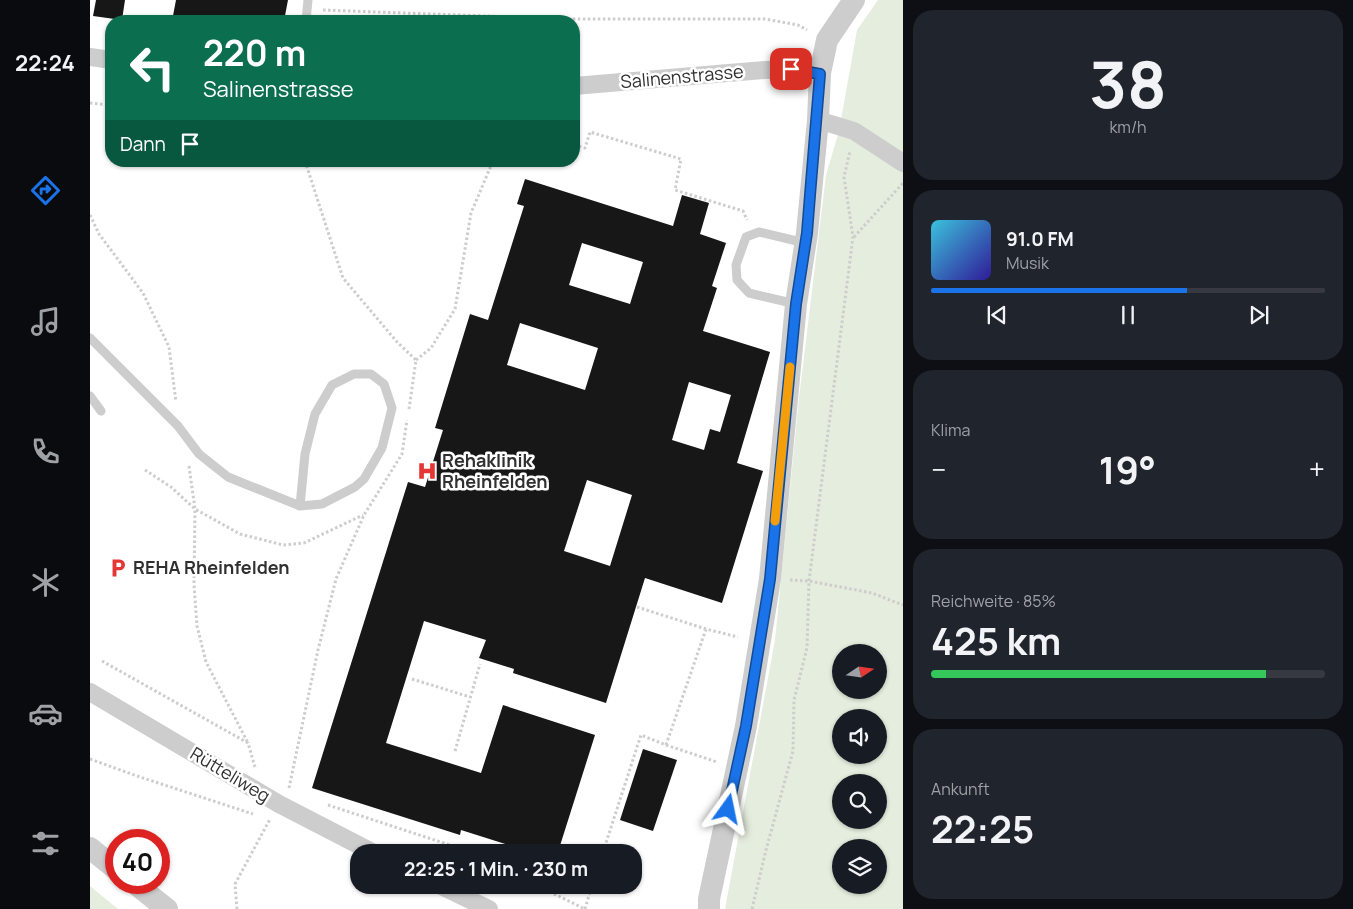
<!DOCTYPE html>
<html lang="de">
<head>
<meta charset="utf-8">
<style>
  :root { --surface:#171b24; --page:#20242c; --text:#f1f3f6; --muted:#9ea1a6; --line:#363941; --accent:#1a73e8 }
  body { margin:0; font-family:Manrope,sans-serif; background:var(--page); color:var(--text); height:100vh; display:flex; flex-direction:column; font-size:19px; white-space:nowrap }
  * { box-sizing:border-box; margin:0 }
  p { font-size:16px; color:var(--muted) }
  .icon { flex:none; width:28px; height:28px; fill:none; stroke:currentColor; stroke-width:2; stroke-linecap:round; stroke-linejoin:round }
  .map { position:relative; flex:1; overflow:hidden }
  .panel { display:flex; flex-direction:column; gap:10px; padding:10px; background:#0d0f14; width:450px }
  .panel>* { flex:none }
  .banner { position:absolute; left:15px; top:15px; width:475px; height:152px; border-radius:20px; box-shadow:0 1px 4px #0004; background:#0b6e4f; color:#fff; overflow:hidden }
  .needle { width:32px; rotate:77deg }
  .fabs { position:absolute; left:742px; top:644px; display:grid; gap:10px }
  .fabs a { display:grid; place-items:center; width:55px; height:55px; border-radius:50%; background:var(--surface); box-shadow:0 1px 4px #0004; font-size:25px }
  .speed { position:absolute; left:15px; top:829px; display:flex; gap:10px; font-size:25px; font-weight:700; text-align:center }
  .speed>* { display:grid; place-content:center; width:65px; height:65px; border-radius:50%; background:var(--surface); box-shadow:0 1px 4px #0004; line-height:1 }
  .speed .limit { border:8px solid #d22; background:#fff; color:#111 }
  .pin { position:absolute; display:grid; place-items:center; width:42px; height:42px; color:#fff; margin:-21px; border-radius:10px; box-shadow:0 2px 8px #0006 }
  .me { position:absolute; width:55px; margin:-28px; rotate:12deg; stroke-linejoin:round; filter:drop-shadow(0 0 4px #0008) }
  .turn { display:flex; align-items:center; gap:18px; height:105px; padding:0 15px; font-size:22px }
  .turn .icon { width:65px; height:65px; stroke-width:2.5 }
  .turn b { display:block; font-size:35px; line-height:42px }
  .then { display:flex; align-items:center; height:48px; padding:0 15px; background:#0003; gap:10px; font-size:19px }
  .big { font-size:38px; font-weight:700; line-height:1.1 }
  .panel .card { flex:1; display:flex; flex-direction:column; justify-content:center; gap:8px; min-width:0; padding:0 18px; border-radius:20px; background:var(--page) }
  .panel .dial { align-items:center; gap:0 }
  .dial b { font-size:65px; line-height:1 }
  .song { display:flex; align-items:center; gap:15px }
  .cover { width:60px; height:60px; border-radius:8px; background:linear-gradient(135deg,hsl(190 70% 55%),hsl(250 70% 35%)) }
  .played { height:5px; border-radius:2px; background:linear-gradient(90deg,var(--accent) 65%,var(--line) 65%) }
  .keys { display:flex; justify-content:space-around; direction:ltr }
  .heat { display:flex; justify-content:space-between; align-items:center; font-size:28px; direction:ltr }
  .charge { height:8px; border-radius:4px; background:linear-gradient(90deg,#34c759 85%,var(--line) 0) }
  .trip { position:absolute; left:260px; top:844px; width:292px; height:50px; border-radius:20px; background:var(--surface); box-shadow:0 1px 4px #0004; font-weight:700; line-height:50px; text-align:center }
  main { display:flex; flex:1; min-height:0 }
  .menu { display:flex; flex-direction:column; width:90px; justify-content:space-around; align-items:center; background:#090b0e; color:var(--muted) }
  .menu .icon { width:35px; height:35px }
  .menu .selected { color:var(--accent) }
  .menu b { font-size:22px; color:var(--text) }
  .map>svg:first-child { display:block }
  .green { fill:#e5edde; fill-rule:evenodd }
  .building { fill:#171717; fill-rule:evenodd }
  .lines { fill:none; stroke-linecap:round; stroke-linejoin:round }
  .path { stroke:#cdcdcd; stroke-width:3; stroke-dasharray:2.5 2.5; stroke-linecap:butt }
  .service { stroke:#cdcdcd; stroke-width:9 }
  .minor { stroke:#cdcdcd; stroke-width:18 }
  .tertiary { stroke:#cdcdcd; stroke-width:22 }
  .route-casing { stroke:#114b97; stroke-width:12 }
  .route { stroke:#1a73e8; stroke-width:9 }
  .slow { stroke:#f59e0b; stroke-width:9 }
  .labels { text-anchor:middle; stroke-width:5; stroke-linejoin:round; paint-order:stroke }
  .street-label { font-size:18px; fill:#303030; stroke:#fff }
  .poi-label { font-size:18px; font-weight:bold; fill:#303030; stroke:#fff; text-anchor:start }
</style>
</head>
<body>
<main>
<nav class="menu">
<b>22:24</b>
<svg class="icon selected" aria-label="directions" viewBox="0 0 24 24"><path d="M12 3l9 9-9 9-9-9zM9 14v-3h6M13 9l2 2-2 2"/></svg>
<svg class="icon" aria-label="music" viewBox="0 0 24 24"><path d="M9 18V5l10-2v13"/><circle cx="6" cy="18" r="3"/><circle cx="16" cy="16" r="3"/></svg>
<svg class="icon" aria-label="phone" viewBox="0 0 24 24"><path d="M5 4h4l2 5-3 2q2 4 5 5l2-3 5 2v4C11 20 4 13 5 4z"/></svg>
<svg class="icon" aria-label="climate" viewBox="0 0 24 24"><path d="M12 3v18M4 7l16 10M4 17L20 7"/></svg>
<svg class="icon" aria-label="car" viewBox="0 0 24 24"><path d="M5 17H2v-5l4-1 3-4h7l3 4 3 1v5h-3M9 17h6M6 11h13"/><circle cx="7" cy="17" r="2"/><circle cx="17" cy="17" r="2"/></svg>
<svg class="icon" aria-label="filters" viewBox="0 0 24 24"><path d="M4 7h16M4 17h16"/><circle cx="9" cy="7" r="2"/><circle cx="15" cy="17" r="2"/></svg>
</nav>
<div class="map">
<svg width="813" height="909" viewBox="0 0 813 909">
  <rect width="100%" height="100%" fill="#fff"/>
  <path class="green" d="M788,0H813V909H635L685,640L709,398L736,175L749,131L767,30ZM751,652H789V690H751ZM751,718H789V755H751ZM751,782H789V820H751ZM751,848H789V885H751Z
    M0,886L28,909H0Z"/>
  <path class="building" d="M6,0H35L32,20L3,16Z
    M86,0H198L194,21H82Z
    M435,179L583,226L592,195L619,203L610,234L636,243L622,286L627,288L613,331L680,352L647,463L673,471L632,603L555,578L516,703L423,673L424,669L389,658L396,640L334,621L296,743L391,773L413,705L505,735L468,852H441L371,830L370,835L222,788L318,482L335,487L353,430L345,428L380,314L398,320L434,206L427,204ZM492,243L553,262L540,304L479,285ZM430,323L508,348L495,390L417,365ZM599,382L641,395L630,432L620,429L614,450L582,440ZM497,480L542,495L520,566L474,551Z
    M553,749L587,760L563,831L530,820Z"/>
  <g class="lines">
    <path class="path" d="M233,10L476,19H675L708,25L717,30
      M0,103L21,105
      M484,145L495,148L500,132L591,159L585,190L653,211L657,220
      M215,161L253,278L307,342L326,360L319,409
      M0,215L9,234L53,293L79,347L86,402
      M764,237L813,183
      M326,360L341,348L365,309L381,213L403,161
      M99,466L105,509L104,585L107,626L116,662L158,743
      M55,470L81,487L105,509L150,534L193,545L214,543L273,515
      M700,580L719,581L782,593L813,605
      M547,607L616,629L648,637
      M12,661L158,743L165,767
      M322,679L380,697
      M576,745L627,762
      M365,751L390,664
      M0,759L47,776L163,814
      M199,788L228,650L246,579L274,515L312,454L317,420
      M238,805L381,852
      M513,852L551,735L576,745L616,629
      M446,885L495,909
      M147,909L145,884L180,819
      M495,909L502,885
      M662,909L676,850L703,751L704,700L717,648L719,581L763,237L754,177L760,151"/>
    <path class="service" d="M216,21L218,0
      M706,304L659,293L647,280L646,265L656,237L669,232L715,243
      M0,338L88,426L109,454L138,477L210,506L232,504L265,487L274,479L292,448L302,408L294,384L281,374H264L242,385L225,414L215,454L210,506
      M0,396L11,411"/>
    <path class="minor" d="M0,57L21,60
      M484,86L675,70L701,69L730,73
      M728,120L764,131L813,163
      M0,692L189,804L282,852
      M349,885L399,909"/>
    <path class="tertiary" d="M0,848L26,869
      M43,882L77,909
      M619,909V899L656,726L680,579L706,304L717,233L728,120L730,73L737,40L764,0"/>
  </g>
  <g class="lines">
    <defs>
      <path id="route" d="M638,809L656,726L680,579L706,304L717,233L720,195L730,74L701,69"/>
    </defs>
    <use href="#route" class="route-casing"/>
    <use href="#route" class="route"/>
    <path class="slow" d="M685,521L700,367"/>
  </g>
  <defs>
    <symbol id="hospital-bare" viewBox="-9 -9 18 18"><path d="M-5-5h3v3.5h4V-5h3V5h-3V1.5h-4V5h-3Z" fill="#e33635" stroke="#fff" stroke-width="2.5" paint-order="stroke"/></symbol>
    <symbol id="parking-bare" viewBox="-9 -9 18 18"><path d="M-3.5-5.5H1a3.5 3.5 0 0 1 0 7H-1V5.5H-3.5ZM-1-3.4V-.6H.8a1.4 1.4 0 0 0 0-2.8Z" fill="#e33635" stroke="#fff" stroke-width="2.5" paint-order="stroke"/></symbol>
  </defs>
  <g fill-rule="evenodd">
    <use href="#hospital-bare" x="323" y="457" width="28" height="28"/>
    <use href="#parking-bare" x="14" y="554" width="28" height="28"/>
  </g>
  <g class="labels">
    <g class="street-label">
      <text transform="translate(592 77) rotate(-5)" y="6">Salinenstrasse</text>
      <text transform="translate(140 775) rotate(31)" y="6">Rütteliweg</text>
    </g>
    <g class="poi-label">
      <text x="352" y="467">Rehaklinik<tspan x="352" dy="21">Rheinfelden</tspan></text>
      <text x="43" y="574">REHA Rheinfelden</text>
    </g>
  </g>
</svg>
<div class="fabs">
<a><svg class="needle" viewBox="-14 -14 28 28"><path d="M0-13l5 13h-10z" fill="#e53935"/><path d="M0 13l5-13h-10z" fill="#9ea1a6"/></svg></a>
<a><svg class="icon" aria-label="sound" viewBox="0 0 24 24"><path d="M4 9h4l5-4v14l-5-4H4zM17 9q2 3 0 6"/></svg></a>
<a><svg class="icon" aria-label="search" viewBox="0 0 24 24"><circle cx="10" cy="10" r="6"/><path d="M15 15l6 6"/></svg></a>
<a><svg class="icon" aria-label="layers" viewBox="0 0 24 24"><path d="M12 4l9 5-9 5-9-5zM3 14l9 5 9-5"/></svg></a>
</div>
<div class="speed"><div class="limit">40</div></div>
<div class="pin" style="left:701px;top:69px;background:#d93025"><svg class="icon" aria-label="arrive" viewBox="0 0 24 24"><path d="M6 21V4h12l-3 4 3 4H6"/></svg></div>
<svg class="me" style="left:638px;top:809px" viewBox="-20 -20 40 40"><path d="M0-17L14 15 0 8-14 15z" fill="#1a73e8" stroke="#fff" stroke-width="4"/></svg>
<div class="trip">22:25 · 1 Min. · 230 m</div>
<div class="banner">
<div class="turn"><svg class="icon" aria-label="left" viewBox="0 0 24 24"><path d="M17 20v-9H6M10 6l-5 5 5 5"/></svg><div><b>220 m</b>Salinenstrasse</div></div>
<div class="then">Dann<svg class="icon" aria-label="arrive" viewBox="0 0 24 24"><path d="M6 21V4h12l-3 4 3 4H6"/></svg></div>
</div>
</div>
<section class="panel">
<div class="card dial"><b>38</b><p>km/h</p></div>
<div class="card">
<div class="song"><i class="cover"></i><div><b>91.0 FM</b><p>Musik</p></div></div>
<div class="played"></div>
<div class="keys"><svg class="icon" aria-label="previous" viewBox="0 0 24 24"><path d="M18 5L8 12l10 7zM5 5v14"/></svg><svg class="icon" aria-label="pause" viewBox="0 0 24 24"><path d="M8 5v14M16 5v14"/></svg><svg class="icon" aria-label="next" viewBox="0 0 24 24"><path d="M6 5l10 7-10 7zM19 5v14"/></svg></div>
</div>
<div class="card"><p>Klima</p>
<div class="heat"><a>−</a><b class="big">19°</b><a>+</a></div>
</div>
<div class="card"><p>Reichweite · 85%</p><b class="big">425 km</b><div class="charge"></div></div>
<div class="card"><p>Ankunft</p><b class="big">22:25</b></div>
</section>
</main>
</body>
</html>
